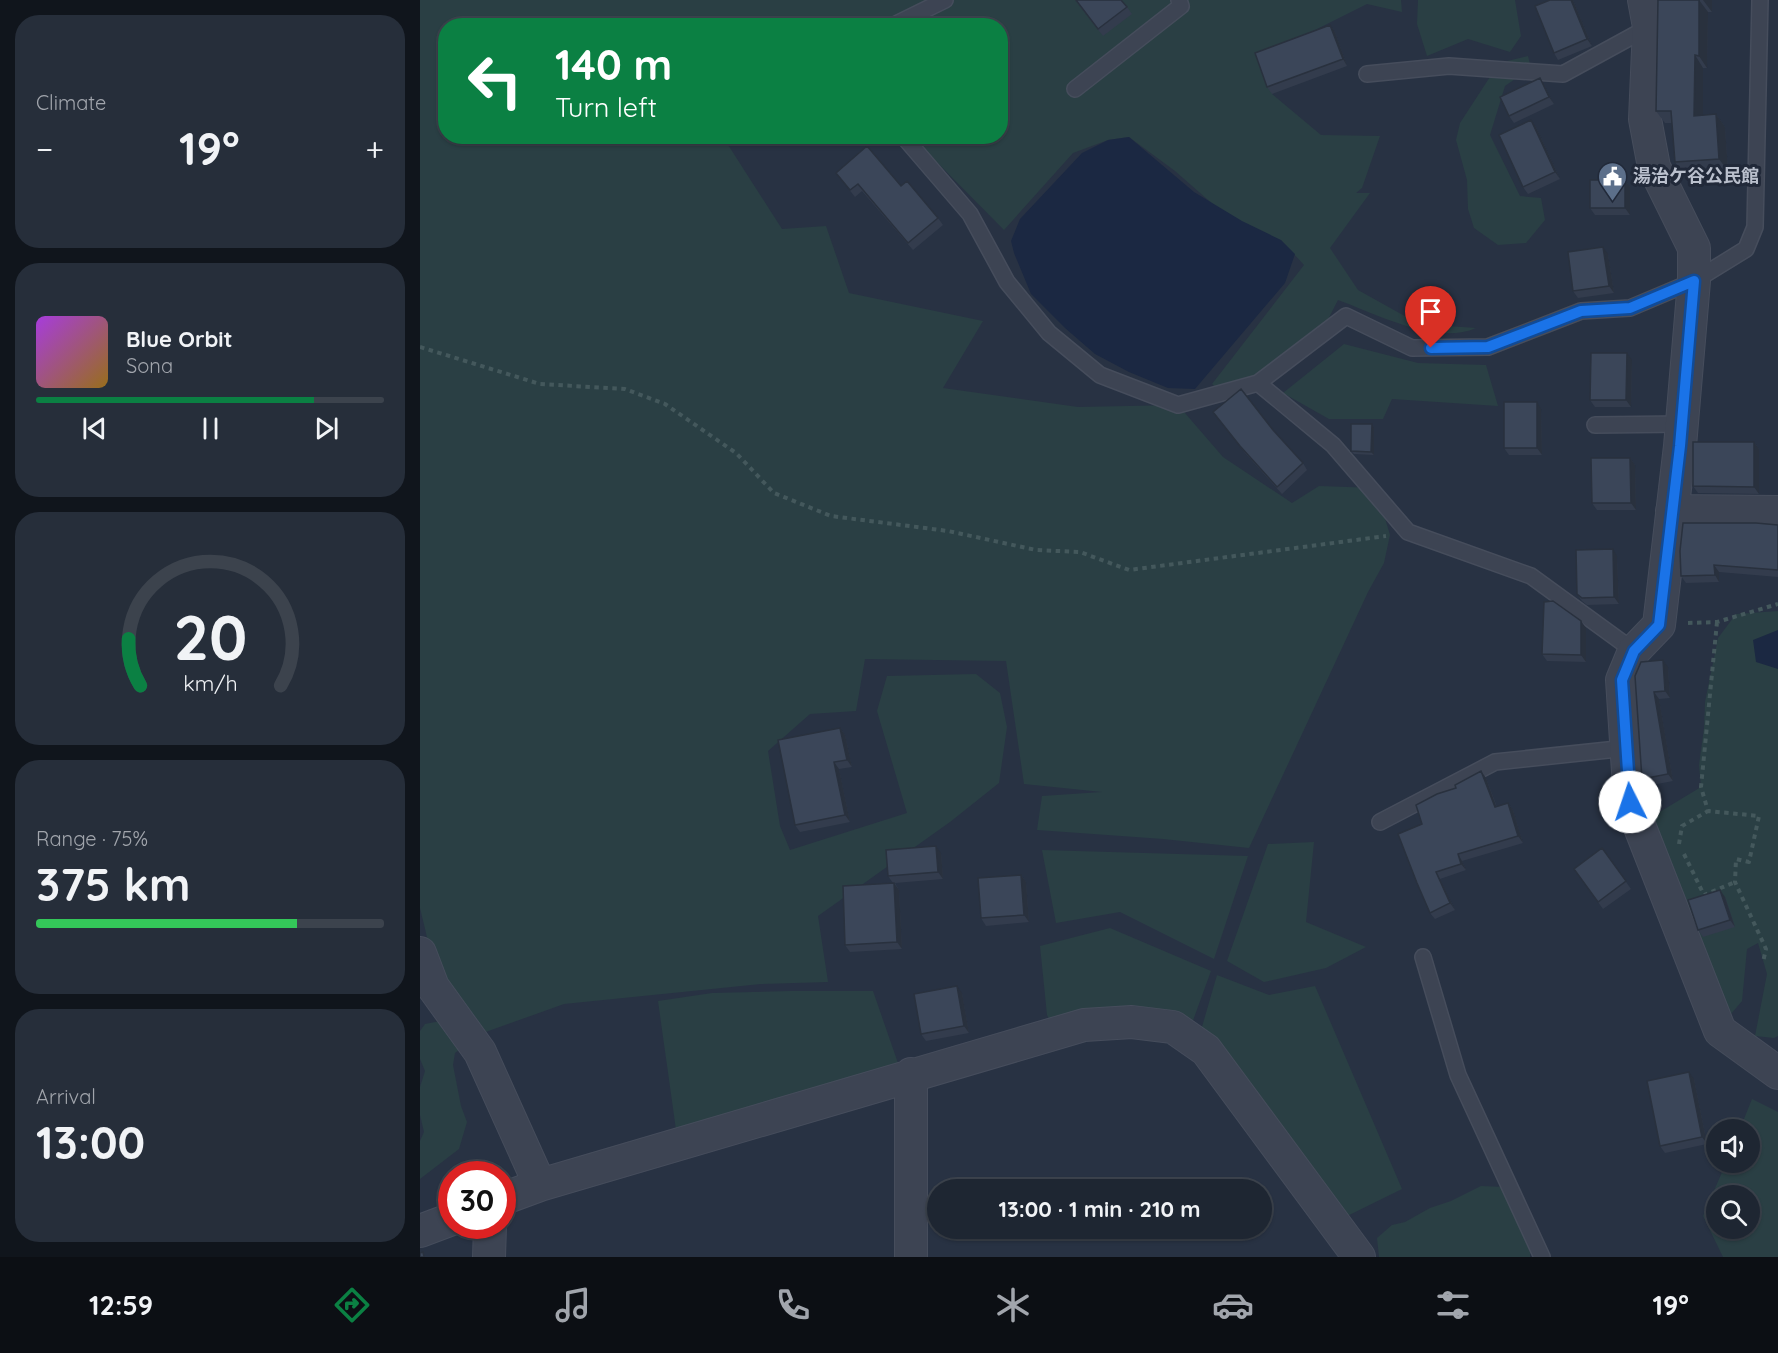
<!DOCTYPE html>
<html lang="en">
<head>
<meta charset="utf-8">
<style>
  :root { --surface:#1e2632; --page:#262e3a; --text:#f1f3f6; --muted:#a1a5ac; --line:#3c434d; --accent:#0b8043 }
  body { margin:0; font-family:Quicksand,"Noto Sans JP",sans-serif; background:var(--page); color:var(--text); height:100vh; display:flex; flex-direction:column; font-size:22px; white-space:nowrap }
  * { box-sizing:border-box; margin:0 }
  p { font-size:20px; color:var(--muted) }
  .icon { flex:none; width:33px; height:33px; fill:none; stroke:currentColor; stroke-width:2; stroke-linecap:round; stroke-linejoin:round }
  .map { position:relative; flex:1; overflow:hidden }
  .details { display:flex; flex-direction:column; gap:15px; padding:15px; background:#10151c; width:420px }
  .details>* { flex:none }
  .guide { position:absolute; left:18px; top:18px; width:570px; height:126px; border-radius:24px; box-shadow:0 2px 4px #0004,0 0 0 2px var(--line); background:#0b8043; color:#fff; overflow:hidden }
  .tools { position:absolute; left:1286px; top:1119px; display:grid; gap:12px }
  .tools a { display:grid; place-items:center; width:54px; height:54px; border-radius:50%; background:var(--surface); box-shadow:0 2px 4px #0004,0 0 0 2px var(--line); font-size:30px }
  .speed { position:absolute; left:18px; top:1161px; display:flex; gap:12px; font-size:30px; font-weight:700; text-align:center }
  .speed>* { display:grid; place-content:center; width:78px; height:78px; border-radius:50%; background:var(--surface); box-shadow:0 2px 4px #0004,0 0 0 2px var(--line); line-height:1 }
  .speed .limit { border:9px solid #d22; background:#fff; color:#111 }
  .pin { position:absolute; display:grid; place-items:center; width:51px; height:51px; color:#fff; margin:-62px -26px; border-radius:50% 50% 50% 0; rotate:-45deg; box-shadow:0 0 6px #0007 }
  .pin .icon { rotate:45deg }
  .me { position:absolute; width:66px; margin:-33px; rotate:356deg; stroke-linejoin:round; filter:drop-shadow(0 0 4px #0008) }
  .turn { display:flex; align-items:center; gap:21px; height:126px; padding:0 18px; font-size:27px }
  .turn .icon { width:78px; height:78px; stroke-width:2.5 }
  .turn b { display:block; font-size:42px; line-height:51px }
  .big { font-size:45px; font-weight:700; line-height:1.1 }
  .details .tile { flex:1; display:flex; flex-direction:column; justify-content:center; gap:9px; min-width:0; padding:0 21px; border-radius:24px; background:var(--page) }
  .details .dial { align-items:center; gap:0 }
  .dial svg { height:156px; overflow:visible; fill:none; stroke:var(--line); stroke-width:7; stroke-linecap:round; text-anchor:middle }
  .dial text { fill:var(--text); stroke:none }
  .song { display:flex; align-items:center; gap:18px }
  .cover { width:72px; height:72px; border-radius:9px; background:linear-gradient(135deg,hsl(280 70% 55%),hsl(40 70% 35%)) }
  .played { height:6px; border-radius:3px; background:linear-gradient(90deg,var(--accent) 80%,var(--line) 80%) }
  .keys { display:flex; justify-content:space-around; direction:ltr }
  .heat { display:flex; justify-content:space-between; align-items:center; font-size:33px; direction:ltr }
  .charge { height:9px; border-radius:4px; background:linear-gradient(90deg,#34c759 75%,var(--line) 0) }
  .trip { position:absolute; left:507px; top:1179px; width:345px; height:60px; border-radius:30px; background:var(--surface); box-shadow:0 2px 4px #0004,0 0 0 2px var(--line); font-weight:700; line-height:60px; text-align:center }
  .menu { display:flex; height:96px; justify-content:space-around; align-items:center; background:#0c0f14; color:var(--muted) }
  .menu .icon { width:42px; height:42px }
  .menu .selected { color:var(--accent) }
  .menu b { font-size:27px; color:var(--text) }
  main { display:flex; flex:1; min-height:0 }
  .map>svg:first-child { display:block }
  .green { fill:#2a3f44; fill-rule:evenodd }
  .water { fill:#1b2842 }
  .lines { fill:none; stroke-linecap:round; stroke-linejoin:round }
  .service-casing { stroke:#464d5c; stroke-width:18 }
  .minor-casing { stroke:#464d5c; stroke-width:34 }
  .path { stroke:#44585c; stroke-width:4; stroke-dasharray:4.5 4.5; stroke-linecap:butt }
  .service { stroke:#3d4453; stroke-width:15 }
  .minor { stroke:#3d4453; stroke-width:32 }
  .wall { fill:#333c4d }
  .shaded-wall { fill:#29313e }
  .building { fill:#3b4659; stroke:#29313e; stroke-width:1.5 }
  .route-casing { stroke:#114b97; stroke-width:15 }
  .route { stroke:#1a73e8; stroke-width:10 }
  .labels { text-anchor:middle; stroke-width:6; stroke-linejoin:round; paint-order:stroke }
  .poi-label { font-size:18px; font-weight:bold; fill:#bac0cd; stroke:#212939; text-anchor:start }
</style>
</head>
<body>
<main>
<section class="details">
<div class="tile"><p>Climate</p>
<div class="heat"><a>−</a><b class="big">19°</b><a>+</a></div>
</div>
<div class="tile">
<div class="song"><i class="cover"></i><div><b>Blue Orbit</b><p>Sona</p></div></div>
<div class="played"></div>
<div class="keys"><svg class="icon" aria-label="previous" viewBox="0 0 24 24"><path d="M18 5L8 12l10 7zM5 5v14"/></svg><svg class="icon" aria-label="pause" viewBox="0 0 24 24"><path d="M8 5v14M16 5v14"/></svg><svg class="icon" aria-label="next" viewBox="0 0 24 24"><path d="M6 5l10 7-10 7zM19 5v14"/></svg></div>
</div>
<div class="tile dial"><svg viewBox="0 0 100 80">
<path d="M14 69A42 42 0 1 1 86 69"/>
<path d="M14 69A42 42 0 0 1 8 45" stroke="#0b8043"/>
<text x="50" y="56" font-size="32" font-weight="700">20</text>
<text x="50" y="72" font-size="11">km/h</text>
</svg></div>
<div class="tile"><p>Range · 75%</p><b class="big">375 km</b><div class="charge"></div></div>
<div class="tile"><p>Arrival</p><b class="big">13:00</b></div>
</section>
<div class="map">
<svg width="1358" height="1257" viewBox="0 0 1358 1257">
  <rect width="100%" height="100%" fill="#283243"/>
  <path class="green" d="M0,0H981L982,12L947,4L865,45L852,94L901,135L960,136L942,188L936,193H950L910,248L938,290L999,324L1056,328C1016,346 957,314 918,300L899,337L855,381L802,392L792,384L884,265L861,240L835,241L755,171L709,137L688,140L653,153L584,230L492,137L580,136V26H26V136L303,137L362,229L406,226L429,293L563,321L523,388L658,407L758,405L803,457L872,503L899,486L956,488L970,535L964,563L948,592L829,848L743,839L617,830L622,796L682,792L604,784L586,661L445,659L436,711L390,714L348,751L360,826L370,850L487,813L457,711L467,676L556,674L580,693L587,727L579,783L530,822L398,916L408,982L341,984L144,1004L63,1033L13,962L0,908Z
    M998,0H1095L1101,36L1090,52L1048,39L1007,56L997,24Z
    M1108,56L1111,68L1085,86L1070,135L1100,196L1121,198L1125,220L1106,243L1078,245L1054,228L1048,209L1047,180L1036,140L1040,123L1079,63Z
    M924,344L998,363L1066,365L1078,406L972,399L963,419H909L863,393Z
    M1358,611V1036L1354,1038L1335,1036L1347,974L1338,943L1327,949L1322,1001L1305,1021L1233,816L1281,787L1279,765L1284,728L1285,702L1298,638L1316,614Z
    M894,842L886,922L946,947L906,968L844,982L807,961L848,844Z
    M622,850L828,856L794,959L700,912L636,923Z
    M690,928L791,971L767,1037L636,1033L627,1015L620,946Z
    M797,975L849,995L895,986L982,1189L913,1223L777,1044Z
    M371,991H453L479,1066L258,1144L238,1001L292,993Z
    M26,1020L40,1049L35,1053L33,1065L41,1106L47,1122L39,1149L0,1179V1141L4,1132L0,1115V1087L5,1071L0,1059V1031L5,1024Z
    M1332,1099L1358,1112V1257H1303L1283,1216L1306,1163L1329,1162V1130L1320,1129ZM1296,1196H1329V1228H1296Z
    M1061,1186L1084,1187L1111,1243L1110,1257H959L957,1238L972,1225L985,1222L1010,1208L1031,1201Z"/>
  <path class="water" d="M709,137L774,192L822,221L861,240L875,254L865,283L775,389L748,388L709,372L675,354L645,328L611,294L594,253L591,241L600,219L662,153L688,140Z
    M1358,630V669L1336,662L1333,640Z"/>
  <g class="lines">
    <defs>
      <path id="service" d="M472,26L525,0
        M947,74L1029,66L1143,74L1229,27
        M655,89L761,6L759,0
        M483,136L550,214L587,282L629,333L680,375L758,405L838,383L926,316L992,348L1068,347L1161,311L1210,308L1274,281L1326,249L1335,227L1340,0
        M838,383L913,445L988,532L1111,576L1214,651
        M1175,425L1262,424
        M960,822L1075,762L1207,748
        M1003,957L1038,1075L1122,1257"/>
      <path id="minor" d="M1224,0L1229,27L1225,119L1234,167L1274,248V281L1260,446L1239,625L1214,651L1202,680L1210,802L1300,1031L1358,1073
        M1252,511L1358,512
        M0,953L13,987L60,1052L120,1185
        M82,1199L120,1185L664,1025L712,1022L753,1027L786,1050L939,1257
        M0,1231L32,1219
        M69,1257L70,1226
        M491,1257V1074"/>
    </defs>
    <use href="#service" class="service-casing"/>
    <use href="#minor" class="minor-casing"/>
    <path class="path" d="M0,347L120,384L205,389L245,404L316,453L354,493L411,516L528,531L616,550L660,552L709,570L966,536
      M1297,622L1281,787L1288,811L1339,816L1329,862L1316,859L1315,882L1346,949L1343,962
      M1268,623L1297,622L1358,604
      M1259,844L1262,826L1288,811
      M1264,854L1284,895L1315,882"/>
    <use href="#service" class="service"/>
    <use href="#minor" class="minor"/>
  </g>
  <path class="wall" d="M655,0L707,7L712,14L683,36Z
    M1130,0H1153L1172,46L1138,60L1134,53Z
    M1237,0H1292V12H1288L1287,68H1283V115L1296,114L1305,127L1308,171L1264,175L1255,162L1252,123H1245L1236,111L1238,2Z
    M910,25L915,32L927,66L852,94L847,87Z
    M1124,85L1134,104L1094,123L1089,116Z
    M1111,120L1116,127L1140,179L1108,194L1103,187Z
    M318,136H327L320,140Z
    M416,173L481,186L518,218L523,225L493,250L442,191L435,197Z
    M1205,180L1210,187V215H1175L1170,208Z
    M1188,254L1194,293L1158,298L1153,291Z
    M1212,360L1211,407H1175L1170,400Z
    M1121,409L1122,455H1089L1084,448Z
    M798,419L883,463L887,470L862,494L825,453Z
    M954,428V455L934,454L931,451Z
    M1334,442L1339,449V494L1278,493L1273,486Z
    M1210,458L1215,465L1216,510H1177L1172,503Z
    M1358,525V577L1299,572V582L1266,583L1261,576Z
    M1197,556L1199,604L1167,605L1162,601L1157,594Z
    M1166,628V662L1127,661L1122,654Z
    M1248,667L1250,698L1239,699L1253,781L1227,786L1222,779L1215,676Z
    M420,728L425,735L432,767L419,769L430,822L380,832L375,825Z
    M1066,778L1077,807L1088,803L1093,810L1103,843L1042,861L1046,870L1020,879L1035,910L1015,919L1010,913L1002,824Z
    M1182,848L1211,889L1183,909L1154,869Z
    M521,853L523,879L475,883L479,890L482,949L430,952L425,945L473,883L468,876Z
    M601,875L606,882L609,922L566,926L561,918Z
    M1305,897L1315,927L1283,937L1278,930Z
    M542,993L549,1033L506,1041L501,1034Z
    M1274,1079L1287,1144L1245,1153L1240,1146Z"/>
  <path class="shaded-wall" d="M1151,0H1153L1172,46L1167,39Z
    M1279,0L1288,12L1287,68L1279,56Z
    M1283,0H1292V12Z
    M910,25L915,32L927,66L923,59Z
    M1275,55L1283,68V128L1274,116Z
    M1120,78L1124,85L1134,104L1129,97Z
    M1296,114L1305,127L1308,171L1299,159Z
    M1111,120L1116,127L1140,179L1135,172Z
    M1205,180L1210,187V215L1205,208Z
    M1183,247L1188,254L1194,293L1189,286Z
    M1207,353L1212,360L1211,407L1206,400Z
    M1117,402L1121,409L1122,455L1117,448Z
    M952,424L954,428V455L951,452Z
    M1334,442L1339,449V494L1334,487Z
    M1210,458L1215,465L1216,510L1211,503Z
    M1193,549L1197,556L1199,604L1194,597Z
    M1294,565L1299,572V582L1295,575Z
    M1161,621L1166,628V662L1161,655Z
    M1243,660L1248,667L1250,698L1245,691Z
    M1234,692L1239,699L1253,781L1248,774Z
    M420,728L425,735L432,767L427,760Z
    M414,762L419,769L430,822L425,815Z
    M1061,771L1066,778L1079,814L1075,807Z
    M1088,803L1093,810L1103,843L1098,836Z
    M516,846L521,853L523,879L518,872Z
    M1038,854L1042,861L1046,870L1041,864Z
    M1016,872L1020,879L1035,910L1030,903Z
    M601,875L606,882L609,922L604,915Z
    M474,883L479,890L482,949L477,942Z
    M1300,890L1305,897L1315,927L1310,920Z
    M537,986L542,993L549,1033L544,1026Z
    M1269,1072L1274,1079L1287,1144L1282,1137Z"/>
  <path class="building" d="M656,0H701L707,7L678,29Z
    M1130,0H1151L1167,39L1134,53L1115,6Z
    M1238,0H1279V56L1275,55L1274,116L1296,114L1299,159L1255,162L1251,111H1236Z
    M910,25L923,59L847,87L835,53Z
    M1120,78L1129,97L1089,116L1080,97Z
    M1111,120L1135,172L1103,187L1079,135Z
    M447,146L481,186L487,181L518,218L488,243L438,184L430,190L416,173Z
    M1170,180H1205V208H1170Z
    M1183,247L1189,286L1153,291L1148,252Z
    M1171,353H1207L1206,400H1170Z
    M821,389L853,430L883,463L857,487L820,446L793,412Z
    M1084,402H1117V448H1084Z
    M931,424H952L951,452L931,451Z
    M1273,442H1334V487L1273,486Z
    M1171,458H1210L1211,503H1172Z
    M1263,523H1336L1358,525V570L1294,565L1295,575L1261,576L1260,551Z
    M1193,549L1194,597L1162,598L1157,594L1156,550Z
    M1133,601L1161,621V655L1122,654L1124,602Z
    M1243,660L1245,691L1234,692L1248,774L1222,779L1215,676L1221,662Z
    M420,728L427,760L414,762L425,815L375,825L358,740Z
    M1061,771L1075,807L1088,803L1098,836L1038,854L1041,864L1016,872L1030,903L1010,913L997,883L978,834L1002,824L996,805L1017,794L1036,788L1035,785Z
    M516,846L518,872L468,876L466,850Z
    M1182,848L1206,881L1178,902L1154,869Z
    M601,875L604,915L561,918L558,878Z
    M474,883L477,942L425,945L423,886Z
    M1300,890L1310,920L1278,930L1268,900Z
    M537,986L544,1026L501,1034L494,994Z
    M1269,1072L1282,1137L1240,1146L1227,1081Z
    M3,1252L4,1257H0V1253Z"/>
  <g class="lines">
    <defs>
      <path id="route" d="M1011,348L1068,347L1161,311L1210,308L1274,281L1260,446L1239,625L1214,651L1202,680L1210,802"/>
    </defs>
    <use href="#route" class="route-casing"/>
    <use href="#route" class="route"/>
  </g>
  <defs>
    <symbol id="civic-pin" viewBox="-11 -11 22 30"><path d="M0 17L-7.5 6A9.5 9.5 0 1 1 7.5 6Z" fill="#5c6f8a" stroke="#212939"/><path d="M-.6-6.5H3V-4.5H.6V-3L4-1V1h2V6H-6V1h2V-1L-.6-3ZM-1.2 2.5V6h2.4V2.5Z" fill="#fff"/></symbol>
  </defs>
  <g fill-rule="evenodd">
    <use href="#civic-pin" x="1176" y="160" width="33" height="45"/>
  </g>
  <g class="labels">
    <g class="poi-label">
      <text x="1213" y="182">湯治ケ谷公民館</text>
    </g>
  </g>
</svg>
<div class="tools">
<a><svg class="icon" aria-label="sound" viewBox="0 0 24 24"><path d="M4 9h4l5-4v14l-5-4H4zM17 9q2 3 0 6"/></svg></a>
<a><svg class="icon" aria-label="search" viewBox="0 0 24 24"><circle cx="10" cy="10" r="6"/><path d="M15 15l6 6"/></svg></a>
</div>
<div class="speed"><div class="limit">30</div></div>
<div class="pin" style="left:1011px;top:348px;background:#d93025"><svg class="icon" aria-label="arrive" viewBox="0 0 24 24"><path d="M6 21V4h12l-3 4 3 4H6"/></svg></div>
<svg class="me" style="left:1210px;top:802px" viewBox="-20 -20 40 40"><circle r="19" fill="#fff"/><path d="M0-13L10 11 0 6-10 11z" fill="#1a73e8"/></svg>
<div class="trip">13:00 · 1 min · 210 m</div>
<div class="guide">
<div class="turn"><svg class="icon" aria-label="left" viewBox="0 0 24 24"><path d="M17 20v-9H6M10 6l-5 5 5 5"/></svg><div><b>140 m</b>Turn left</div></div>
</div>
</div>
</main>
<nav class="menu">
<b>12:59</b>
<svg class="icon selected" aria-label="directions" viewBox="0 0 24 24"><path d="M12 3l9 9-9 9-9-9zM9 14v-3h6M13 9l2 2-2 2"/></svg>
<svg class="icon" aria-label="music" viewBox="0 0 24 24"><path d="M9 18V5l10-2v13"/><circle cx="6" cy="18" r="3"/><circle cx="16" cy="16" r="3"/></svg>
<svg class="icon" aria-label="phone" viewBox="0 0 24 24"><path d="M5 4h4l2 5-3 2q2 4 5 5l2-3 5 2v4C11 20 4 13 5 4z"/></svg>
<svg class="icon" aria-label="climate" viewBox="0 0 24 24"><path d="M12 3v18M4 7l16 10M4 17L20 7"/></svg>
<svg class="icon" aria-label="car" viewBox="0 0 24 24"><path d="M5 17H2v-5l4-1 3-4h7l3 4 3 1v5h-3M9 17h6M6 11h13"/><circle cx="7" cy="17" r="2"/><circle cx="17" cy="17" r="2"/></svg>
<svg class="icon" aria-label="filters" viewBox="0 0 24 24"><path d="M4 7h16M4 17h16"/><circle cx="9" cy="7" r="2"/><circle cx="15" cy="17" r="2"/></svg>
<b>19°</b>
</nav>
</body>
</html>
